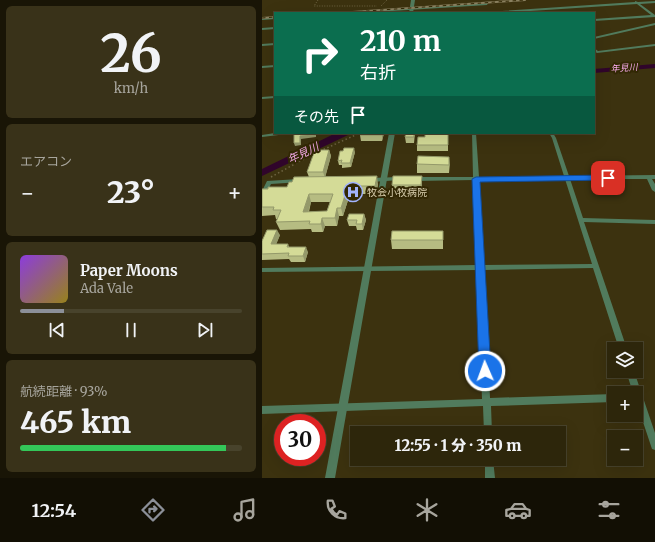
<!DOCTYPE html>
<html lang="ja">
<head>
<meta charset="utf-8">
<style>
  :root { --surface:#2d260b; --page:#393219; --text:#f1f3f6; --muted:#a7a59d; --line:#48432c; --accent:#8c9099 }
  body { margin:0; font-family:Merriweather,"Noto Sans JP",serif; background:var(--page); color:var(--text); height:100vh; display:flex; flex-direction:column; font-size:15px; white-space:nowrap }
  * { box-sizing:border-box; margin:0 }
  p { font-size:13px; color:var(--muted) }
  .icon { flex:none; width:22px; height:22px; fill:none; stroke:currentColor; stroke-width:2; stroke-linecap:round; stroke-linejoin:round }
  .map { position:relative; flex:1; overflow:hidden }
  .details { display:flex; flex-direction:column; gap:6px; padding:6px; background:#191506; width:262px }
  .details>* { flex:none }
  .banner { position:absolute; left:12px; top:12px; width:321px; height:122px; border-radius:0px; box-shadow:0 4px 16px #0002,0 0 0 1px var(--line); background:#0b6e4f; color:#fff; overflow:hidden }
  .fabs { position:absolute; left:345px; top:342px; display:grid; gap:8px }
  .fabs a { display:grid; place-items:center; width:36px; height:36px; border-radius:0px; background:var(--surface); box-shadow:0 4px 16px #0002,0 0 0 1px var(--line); font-size:20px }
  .speed { position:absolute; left:12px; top:414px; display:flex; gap:8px; font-size:20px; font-weight:700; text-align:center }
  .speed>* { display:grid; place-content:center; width:52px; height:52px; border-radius:50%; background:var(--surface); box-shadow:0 4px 16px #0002,0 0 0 1px var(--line); line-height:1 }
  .speed .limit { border:6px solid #d22; background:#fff; color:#111 }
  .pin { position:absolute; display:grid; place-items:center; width:34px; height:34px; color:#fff; margin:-17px; border-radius:8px; box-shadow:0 2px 6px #0006 }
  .me { position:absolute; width:44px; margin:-22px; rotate:358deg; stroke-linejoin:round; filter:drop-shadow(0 0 3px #0008) }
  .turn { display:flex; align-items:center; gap:14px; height:84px; padding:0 20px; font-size:18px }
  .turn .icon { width:52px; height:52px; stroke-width:2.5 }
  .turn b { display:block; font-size:28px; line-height:34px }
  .then { display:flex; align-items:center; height:38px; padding:0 20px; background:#0003; gap:8px; font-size:15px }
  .big { font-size:30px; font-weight:800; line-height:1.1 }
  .details .tile { flex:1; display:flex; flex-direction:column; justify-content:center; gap:6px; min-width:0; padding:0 14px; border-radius:6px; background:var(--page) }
  .details .dial { align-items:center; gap:0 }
  .dial b { font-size:52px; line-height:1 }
  .song { display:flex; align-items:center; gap:12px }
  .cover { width:48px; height:48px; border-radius:6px; background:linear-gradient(135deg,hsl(270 70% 55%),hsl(50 70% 35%)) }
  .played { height:4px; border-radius:2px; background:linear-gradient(90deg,var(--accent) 20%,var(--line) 20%) }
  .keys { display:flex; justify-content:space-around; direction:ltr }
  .heat { display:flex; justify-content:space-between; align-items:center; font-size:22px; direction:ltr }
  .charge { height:6px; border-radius:3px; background:linear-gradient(90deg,#34c759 93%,var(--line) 0) }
  .trip { position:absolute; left:88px; top:426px; width:216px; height:40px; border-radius:0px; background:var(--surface); box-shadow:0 4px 16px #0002,0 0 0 1px var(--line); font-weight:800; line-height:40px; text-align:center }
  .tab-bar { display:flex; height:64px; justify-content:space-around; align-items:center; background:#120f04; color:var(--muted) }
  .tab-bar .icon { width:28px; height:28px }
  .tab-bar .active { color:var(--accent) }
  .tab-bar b { font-size:18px; color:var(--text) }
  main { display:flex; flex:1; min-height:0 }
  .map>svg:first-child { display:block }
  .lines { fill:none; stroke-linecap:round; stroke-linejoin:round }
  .river { fill:#30052b; fill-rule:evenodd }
  .path-far1 { stroke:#6f6543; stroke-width:1; stroke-dasharray:1 1.5; stroke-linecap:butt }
  .path { stroke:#6f6543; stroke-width:1.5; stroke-dasharray:1.5 2.5; stroke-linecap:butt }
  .minor { fill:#517b5d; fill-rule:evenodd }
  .tertiary { fill:#517b5d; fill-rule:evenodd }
  .rail-casing { stroke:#8b8160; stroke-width:2 }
  .rail { stroke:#322804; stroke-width:1; stroke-dasharray:3.5; stroke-linecap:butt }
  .wall { fill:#b6bc82; fill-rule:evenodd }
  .shaded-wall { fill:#94996a }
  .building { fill:#d4db97; stroke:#94996a; fill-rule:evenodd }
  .route { fill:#1a73e8; stroke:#114b97 }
  .labels { text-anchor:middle; stroke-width:4; stroke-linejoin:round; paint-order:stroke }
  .far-water-label { font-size:9px; font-style:italic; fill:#f2a8e5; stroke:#322804 }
  .poi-label { font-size:10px; fill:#dbd1b1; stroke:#322804; text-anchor:start }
  .water-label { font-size:11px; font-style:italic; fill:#f2a8e5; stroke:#322804 }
</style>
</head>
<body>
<main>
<section class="details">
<div class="tile dial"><b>26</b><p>km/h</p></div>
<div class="tile"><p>エアコン</p>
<div class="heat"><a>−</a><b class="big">23°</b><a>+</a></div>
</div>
<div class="tile">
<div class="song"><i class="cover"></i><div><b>Paper Moons</b><p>Ada Vale</p></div></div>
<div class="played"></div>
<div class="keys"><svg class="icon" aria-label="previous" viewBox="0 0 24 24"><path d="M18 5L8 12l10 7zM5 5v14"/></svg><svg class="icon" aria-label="pause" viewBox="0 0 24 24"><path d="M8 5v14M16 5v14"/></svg><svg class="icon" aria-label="next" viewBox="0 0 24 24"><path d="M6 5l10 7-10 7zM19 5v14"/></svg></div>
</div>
<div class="tile"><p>航続距離 · 93%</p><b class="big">465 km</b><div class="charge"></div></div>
</section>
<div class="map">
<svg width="393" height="478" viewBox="0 0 393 478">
  <rect width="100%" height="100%" fill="#3c320f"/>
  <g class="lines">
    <path class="river" d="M393,64V68L332,73V69Z
      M74,133H87L86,135L0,176V169Z"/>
    <path class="path-far1" d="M56,0L52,6H115
      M119,6L125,0"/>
    <path class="path" d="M58,151L98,133
      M9,177L53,153"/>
    <path class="minor" d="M373,1L376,2L393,1V3L378,4L393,15V17L332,21V19L389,15L375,4L238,13H222L224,12L373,2Z
      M226,3L225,5L99,13H83L85,12Z
      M13,17V19L0,20V18Z
      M13,27V29L0,30V28Z
      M13,43V45L0,46V44Z
      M393,44V46L335,53L332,51V48L336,51Z
      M13,65V67L0,68V66Z
      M13,133H27L25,134L0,137V135Z
      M210,133H214L217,177L302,176L290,138L287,133H291L294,138L307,176L393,175V179H390L393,184V192L390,190L385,179H308L321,218L393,220V224L322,222L365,349H357L331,268L222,270L228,398L352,394V402L229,406L230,433H222L221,406L0,414V406L220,399L215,270L0,272V268L215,265L212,180L153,181L150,179L153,177H211ZM303,179L330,264L221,265L217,180Z
      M137,177L140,179L139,180L109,182L106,180L109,178Z
      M37,179L39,180L40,181L39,182L9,184L3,196L0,198V191L5,181Z
      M364,371H372L393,433V450L390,449L374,401V393H371Z
      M223,459H231L233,478H223Z"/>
    <path class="tertiary" d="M149,0H153L151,13H147Z
      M393,23V25L332,39V37Z
      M13,96V98L0,99V97Z
      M127,133H133L73,478H63Z"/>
    <defs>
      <path id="rail" d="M76,13L263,0
        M0,18L13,17"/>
    </defs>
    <use href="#rail" class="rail-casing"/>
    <use href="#rail" class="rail"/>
  </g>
  <path class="wall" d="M122,133L120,141H99L98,135Z
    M153,133L152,143H144L143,137Z
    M186,133V151H155V145Z
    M67,150L69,156L63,177L116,184L114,194H88L81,216H77L75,226H63L61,232H50L49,229L18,230L14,222L16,219H14L13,215L0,216V189L25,187L30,182L47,177L45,172ZM49,202H68L65,211L47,212Z
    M93,152L89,167L80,168V165H77L76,161Z
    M187,157V173H155V164Z
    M160,176V194L131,193L130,185Z
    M102,214L104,220L101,230H95L94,226H87L85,220Z
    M18,235L14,244H26L27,247L46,252L43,262H29L27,259L0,260V241Z
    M129,240H181V249H130Z"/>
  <path class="shaded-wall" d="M54,133V137L39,139V145L33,146L32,143L38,136Z
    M120,133H122L120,141Z
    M92,148L93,152L89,167L88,163Z
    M67,150L69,156L63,178L61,172Z
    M187,157L188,165L187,173Z
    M115,176L116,184L114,194L113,186Z
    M160,176V194L159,185Z
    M86,186L88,194L81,216L79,208Z
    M47,194L49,202L44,220L41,212Z
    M75,208L77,216L75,226L73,218Z
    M102,214L104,220L101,230L100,224Z
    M60,218L63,226L61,232L59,224Z
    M15,230L18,235L12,250L9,244Z
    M44,247L46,252L43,262L41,256Z"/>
  <path class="building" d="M36,133H53V135L38,136V143H32V134Z
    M99,133H120V135H98Z
    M144,133H152V137H143Z
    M163,133H186V145H155L156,137H163Z
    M82,148H92L88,163H79L80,160L76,161L78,151H81Z
    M53,150H67L61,172H45Z
    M156,156L187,157V165L155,164Z
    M115,176L113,186H86L79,208H75L73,218H60L59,224H47L48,221L14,222L19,210H11L12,207H0V189H6V187H25L27,182H30L32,177ZM47,194H71L65,211L41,212Z
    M131,176H160L159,185H130Z
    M87,214H102L100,224H94L95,220H85Z
    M5,230H15L9,244H26L25,247H44L41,256H26L27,253L0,254V241Z
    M130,231H181V240H129Z"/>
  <path class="route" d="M346,175L350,178L349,180L218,182L229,371L227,375L223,377L219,375L217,371L210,179L214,177Z"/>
  <defs>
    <symbol id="hospital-ring" viewBox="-11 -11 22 22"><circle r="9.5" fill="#322804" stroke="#a1b3fd" stroke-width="1.5"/><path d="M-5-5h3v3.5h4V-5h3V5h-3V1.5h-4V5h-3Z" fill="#a1b3fd"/></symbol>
  </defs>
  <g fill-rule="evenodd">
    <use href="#hospital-ring" x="80" y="181" width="22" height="22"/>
  </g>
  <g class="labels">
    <g class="far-water-label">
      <text transform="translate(362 68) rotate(-4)" y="3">年見川</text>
    </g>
    <g class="poi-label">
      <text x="105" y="196">牧会小牧病院</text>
    </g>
    <g class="water-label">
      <text transform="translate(41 153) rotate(-26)" y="4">年見川</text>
    </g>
  </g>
</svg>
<div class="fabs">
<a><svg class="icon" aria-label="layers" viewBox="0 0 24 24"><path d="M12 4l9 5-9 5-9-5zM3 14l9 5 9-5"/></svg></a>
<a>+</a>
<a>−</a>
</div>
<div class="speed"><div class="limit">30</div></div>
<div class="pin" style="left:346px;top:178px;background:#d93025"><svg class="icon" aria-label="arrive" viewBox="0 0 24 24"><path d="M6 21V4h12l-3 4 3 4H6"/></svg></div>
<svg class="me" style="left:223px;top:371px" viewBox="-20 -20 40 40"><circle r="17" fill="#1a73e8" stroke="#fff" stroke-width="3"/><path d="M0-11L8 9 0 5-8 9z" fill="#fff"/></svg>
<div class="trip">12:55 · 1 分 · 350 m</div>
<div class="banner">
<div class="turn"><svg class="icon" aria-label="right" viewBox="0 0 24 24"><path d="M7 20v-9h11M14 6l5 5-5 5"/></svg><div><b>210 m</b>右折</div></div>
<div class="then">その先<svg class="icon" aria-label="arrive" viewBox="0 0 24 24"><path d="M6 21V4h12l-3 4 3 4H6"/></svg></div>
</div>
</div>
</main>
<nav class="tab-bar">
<b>12:54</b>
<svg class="icon active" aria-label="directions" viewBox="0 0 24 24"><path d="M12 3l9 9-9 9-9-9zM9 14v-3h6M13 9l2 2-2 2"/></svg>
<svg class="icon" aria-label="music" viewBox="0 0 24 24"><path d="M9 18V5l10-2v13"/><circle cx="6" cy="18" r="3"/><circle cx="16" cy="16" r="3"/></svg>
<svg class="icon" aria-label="phone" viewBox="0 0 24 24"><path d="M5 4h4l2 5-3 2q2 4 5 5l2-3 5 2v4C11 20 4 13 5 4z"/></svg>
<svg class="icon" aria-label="climate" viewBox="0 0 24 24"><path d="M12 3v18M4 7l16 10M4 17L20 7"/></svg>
<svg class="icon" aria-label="car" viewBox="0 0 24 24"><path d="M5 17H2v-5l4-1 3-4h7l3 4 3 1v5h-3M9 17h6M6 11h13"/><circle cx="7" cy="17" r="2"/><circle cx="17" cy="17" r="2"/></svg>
<svg class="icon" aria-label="filters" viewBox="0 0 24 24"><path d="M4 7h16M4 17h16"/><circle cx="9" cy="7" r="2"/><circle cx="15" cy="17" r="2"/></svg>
</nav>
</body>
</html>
